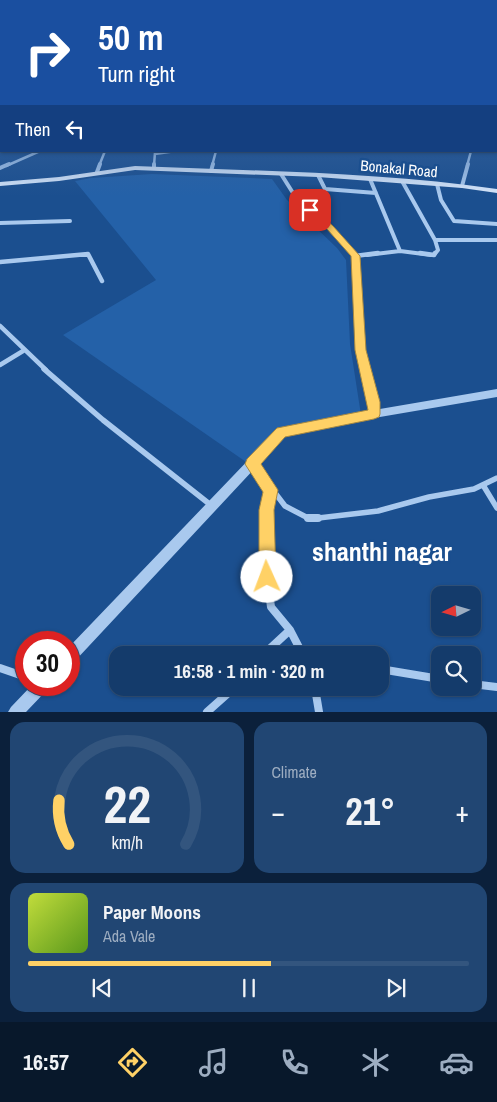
<!DOCTYPE html>
<html lang="en">
<head>
<meta charset="utf-8">
<style>
  :root { --surface:#143b6b; --page:#214673; --text:#f1f3f6; --muted:#9dadc1; --line:#33557e; --accent:#ffd166 }
  body { margin:0; font-family:"Archivo Narrow",sans-serif; background:var(--page); color:var(--text); height:100vh; display:flex; flex-direction:column; font-size:19px; white-space:nowrap }
  * { box-sizing:border-box; margin:0 }
  p { font-size:16px; color:var(--muted) }
  .icon { flex:none; width:28px; height:28px; fill:none; stroke:currentColor; stroke-width:2; stroke-linecap:round; stroke-linejoin:round }
  .map { position:relative; height:712px; overflow:hidden }
  .sheet { display:flex; flex-direction:column; gap:10px; padding:10px; background:#0b203b; flex:1 }
  .sheet>* { flex:none }
  .guide { position:absolute; left:0px; top:0px; width:498px; height:152px; box-shadow:0 1px 4px #0004,0 0 0 1px var(--line); background:#1a4fa0; color:#fff; overflow:hidden }
  .needle { width:32px; rotate:265deg }
  .fabs { position:absolute; left:431px; top:586px; display:grid; gap:10px }
  .fabs a { display:grid; place-items:center; width:50px; height:50px; border-radius:10px; background:var(--surface); box-shadow:0 1px 4px #0004,0 0 0 1px var(--line); font-size:25px }
  .speed { position:absolute; left:15px; top:631px; display:flex; gap:10px; font-size:25px; font-weight:700; text-align:center }
  .speed>* { display:grid; place-content:center; width:65px; height:65px; border-radius:50%; background:var(--surface); box-shadow:0 1px 4px #0004,0 0 0 1px var(--line); line-height:1 }
  .speed .limit { border:8px solid #d22; background:#fff; color:#111 }
  .pin { position:absolute; display:grid; place-items:center; width:42px; height:42px; color:#fff; margin:-21px; border-radius:10px; box-shadow:0 2px 8px #0006 }
  .me { position:absolute; width:55px; margin:-28px; rotate:358deg; stroke-linejoin:round; filter:drop-shadow(0 0 4px #0008) }
  .turn { display:flex; align-items:center; gap:18px; height:105px; padding:0 15px; font-size:22px }
  .turn .icon { width:65px; height:65px; stroke-width:2.5 }
  .turn b { display:block; font-size:35px; line-height:42px }
  .then { display:flex; align-items:center; height:48px; padding:0 15px; background:#0003; gap:10px; font-size:19px }
  .big { font-size:38px; font-weight:800; line-height:1.1 }
  .sheet .widget { flex:1; display:flex; flex-direction:column; justify-content:center; gap:8px; min-width:0; padding:0 18px; border-radius:15px; background:var(--page) }
  .sheet .dial { align-items:center; gap:0 }
  .dial svg { height:130px; overflow:visible; fill:none; stroke:var(--line); stroke-width:7; stroke-linecap:round; text-anchor:middle }
  .dial text { fill:var(--text); stroke:none }
  .song { display:flex; align-items:center; gap:15px }
  .cover { width:60px; height:60px; border-radius:8px; background:linear-gradient(135deg,hsl(70 70% 55%),hsl(90 70% 35%)) }
  .played { height:5px; border-radius:2px; background:linear-gradient(90deg,var(--accent) 55%,var(--line) 55%) }
  .keys { display:flex; justify-content:space-around; direction:ltr }
  .heat { display:flex; justify-content:space-between; align-items:center; font-size:28px; direction:ltr }
  .sheet .tiles { flex:1; display:grid; gap:10px; grid-template-columns:1fr 1fr }
  .widget:last-child { grid-column:span 2 }
  .trip { position:absolute; left:109px; top:646px; width:280px; height:50px; border-radius:15px; background:var(--surface); box-shadow:0 1px 4px #0004,0 0 0 1px var(--line); font-weight:800; line-height:50px; text-align:center }
  .tabs { display:flex; height:80px; justify-content:space-around; align-items:center; background:#08182b; color:var(--muted) }
  .tabs .icon { width:35px; height:35px }
  .tabs .current { color:var(--accent) }
  .tabs b { font-size:22px; color:var(--text) }
  .map>svg:first-child { display:block }
  .green { fill:#2461a8 }
  .lines { fill:none; stroke-linecap:round; stroke-linejoin:round }
  .minor-far4 { stroke:#a9c9ee; stroke-width:2.5 }
  .minor-far3 { stroke:#a9c9ee; stroke-width:4 }
  .minor-far2 { stroke:#a9c9ee; stroke-width:4.5 }
  .minor-far1 { stroke:#a9c9ee; stroke-width:5.5 }
  .minor { stroke:#a9c9ee; stroke-width:8 }
  .tertiary { fill:#a9c9ee; fill-rule:evenodd }
  .secondary { fill:#d6e6fa; fill-rule:evenodd }
  .route { fill:#ffd166; stroke:#a68842 }
  .labels { text-anchor:middle; stroke-width:5; stroke-linejoin:round; paint-order:stroke }
  .far-street-label { font-size:15px; fill:#fff; stroke:#1b4f8f }
  .near-district-label { font-size:26px; font-weight:bold; fill:#fff; stroke:#1b4f8f }
</style>
</head>
<body>
<div class="map">
<svg width="497" height="712" viewBox="0 0 497 712">
  <rect width="100%" height="100%" fill="#1b4f8f"/>
  <path class="green" d="M152,174L272,179L287,200L337,248L346,260L350,344L361,415L282,431L249,464L63,335L156,280L75,181L91,178Z"/>
  <g class="lines">
    <path class="minor-far4" d="M0,133L1,130
      M155,154L176,151
      M6,166L40,151
      M99,166L105,151
      M154,166L155,152
      M212,166L216,151
      M467,166L471,151"/>
    <path class="minor-far3" d="M0,168L9,164
      M154,168V164
      M211,171L213,164
      M97,172L100,164
      M281,174L293,193L330,227L354,255
      M318,175L325,189L376,193
      M370,179L400,251
      M402,181L435,240
      M437,184L441,200L454,221L497,224
      M462,186L468,164
      M0,223L70,221
      M81,255H88
      M367,255L400,251L431,255
      M434,255L438,250L435,240H497"/>
    <path class="minor-far2" d="M353,253L355,256L361,350L366,370
      M420,253L434,255L435,253
      M355,256L378,253
      M0,262L88,254L102,281
      M0,326L46,370
      M0,365L23,351"/>
    <path class="minor-far1" d="M44,369L103,420L212,506
      M365,369L374,414
      M253,464L285,506L310,519L378,511L429,497L474,489L497,478
      M483,485L497,508
      M266,519V510L271,490"/>
    <path class="minor" d="M266,518L267,577L271,607L290,630L303,655
      M308,518H318
      M300,651L319,655
      M263,655L290,630
      M0,668L26,677
      M380,669L440,679
      M472,684L497,687
      M315,688L319,712
      M207,712L234,688"/>
    <path class="tertiary" d="M497,389V397L374,418L285,436L74,662L69,664V647L278,429L374,410Z
      M32,685H49L47,690L26,712H8L11,707Z"/>
    <path class="secondary" d="M135,166C256,171 377,172 497,189V193L462,188L318,177L135,170L59,181L0,186V182L59,177Z"/>
  </g>
  <linearGradient id="sky" x2="0" y2="1"><stop stop-color="#0f2b4f"/><stop offset="0.49" stop-color="#39639b"/><stop offset="1" stop-color="#39639b" stop-opacity="0"/></linearGradient>
  <rect width="497" height="196" fill="url(#sky)"/>
  <path class="route" d="M307,208H313L333,226L360,256L366,350L380,402V414L379,417L374,419L285,437L261,464L278,490L274,510L276,577L273,583L267,585L262,583L259,577V510L263,492L245,464L247,459L277,428L368,410L355,350L351,256L327,229L307,211Z"/>
  <g class="labels">
    <g class="far-street-label">
      <text transform="translate(399 169) rotate(5)" y="5">Bonakal Road</text>
    </g>
    <g class="near-district-label">
      <text x="382" y="561">shanthi nagar</text>
    </g>
  </g>
</svg>
<div class="fabs">
<a><svg class="needle" viewBox="-14 -14 28 28"><path d="M0-13l5 13h-10z" fill="#e53935"/><path d="M0 13l5-13h-10z" fill="#9dadc1"/></svg></a>
<a><svg class="icon" aria-label="search" viewBox="0 0 24 24"><circle cx="10" cy="10" r="6"/><path d="M15 15l6 6"/></svg></a>
</div>
<div class="speed"><div class="limit">30</div></div>
<div class="pin" style="left:310px;top:210px;background:#d93025"><svg class="icon" aria-label="arrive" viewBox="0 0 24 24"><path d="M6 21V4h12l-3 4 3 4H6"/></svg></div>
<svg class="me" style="left:267px;top:577px" viewBox="-20 -20 40 40"><circle r="19" fill="#fff"/><path d="M0-13L10 11 0 6-10 11z" fill="#ffd166"/></svg>
<div class="trip">16:58 · 1 min · 320 m</div>
<div class="guide">
<div class="turn"><svg class="icon" aria-label="right" viewBox="0 0 24 24"><path d="M7 20v-9h11M14 6l5 5-5 5"/></svg><div><b>50 m</b>Turn right</div></div>
<div class="then">Then<svg class="icon" aria-label="left" viewBox="0 0 24 24"><path d="M17 20v-9H6M10 6l-5 5 5 5"/></svg></div>
</div>
</div>
<section class="sheet">
<div class="tiles">
<div class="widget dial"><svg viewBox="0 0 100 80">
<path d="M14 69A42 42 0 1 1 86 69"/>
<path d="M14 69A42 42 0 0 1 8 42" stroke="#ffd166"/>
<text x="50" y="56" font-size="32" font-weight="700">22</text>
<text x="50" y="72" font-size="11">km/h</text>
</svg></div>
<div class="widget"><p>Climate</p>
<div class="heat"><a>−</a><b class="big">21°</b><a>+</a></div>
</div>
<div class="widget">
<div class="song"><i class="cover"></i><div><b>Paper Moons</b><p>Ada Vale</p></div></div>
<div class="played"></div>
<div class="keys"><svg class="icon" aria-label="previous" viewBox="0 0 24 24"><path d="M18 5L8 12l10 7zM5 5v14"/></svg><svg class="icon" aria-label="pause" viewBox="0 0 24 24"><path d="M8 5v14M16 5v14"/></svg><svg class="icon" aria-label="next" viewBox="0 0 24 24"><path d="M6 5l10 7-10 7zM19 5v14"/></svg></div>
</div>
</div>
</section>
<nav class="tabs">
<b>16:57</b>
<svg class="icon current" aria-label="directions" viewBox="0 0 24 24"><path d="M12 3l9 9-9 9-9-9zM9 14v-3h6M13 9l2 2-2 2"/></svg>
<svg class="icon" aria-label="music" viewBox="0 0 24 24"><path d="M9 18V5l10-2v13"/><circle cx="6" cy="18" r="3"/><circle cx="16" cy="16" r="3"/></svg>
<svg class="icon" aria-label="phone" viewBox="0 0 24 24"><path d="M5 4h4l2 5-3 2q2 4 5 5l2-3 5 2v4C11 20 4 13 5 4z"/></svg>
<svg class="icon" aria-label="climate" viewBox="0 0 24 24"><path d="M12 3v18M4 7l16 10M4 17L20 7"/></svg>
<svg class="icon" aria-label="car" viewBox="0 0 24 24"><path d="M5 17H2v-5l4-1 3-4h7l3 4 3 1v5h-3M9 17h6M6 11h13"/><circle cx="7" cy="17" r="2"/><circle cx="17" cy="17" r="2"/></svg>
</nav>
</body>
</html>
